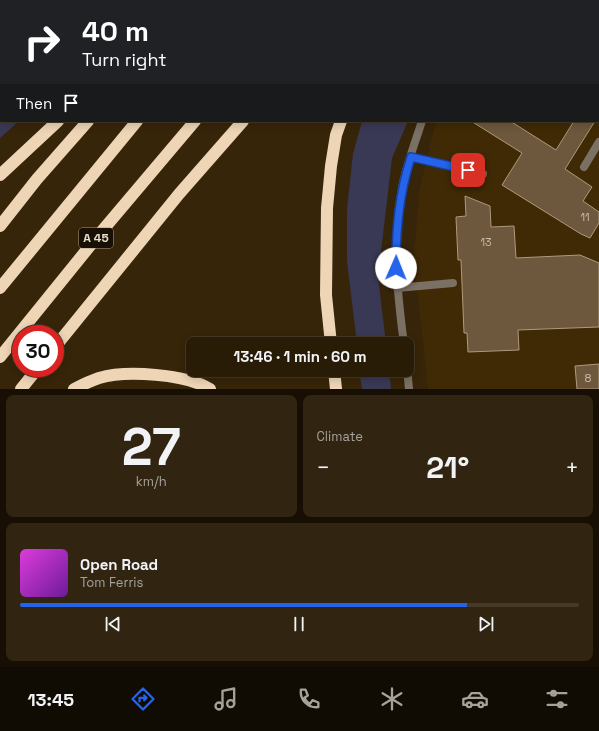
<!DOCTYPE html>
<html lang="en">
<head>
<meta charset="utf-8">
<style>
  :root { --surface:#291c07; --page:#312511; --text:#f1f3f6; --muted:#a5a19b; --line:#453a28; --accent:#2563eb }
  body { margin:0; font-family:"Space Grotesk",sans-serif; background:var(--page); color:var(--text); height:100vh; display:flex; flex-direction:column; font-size:15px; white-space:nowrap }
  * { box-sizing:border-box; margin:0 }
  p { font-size:13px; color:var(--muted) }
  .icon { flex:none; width:22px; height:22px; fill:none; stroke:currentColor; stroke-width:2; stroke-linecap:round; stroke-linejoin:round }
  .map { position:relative; height:389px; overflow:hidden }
  .drawer { display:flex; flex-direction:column; gap:6px; padding:6px; background:#170f04; flex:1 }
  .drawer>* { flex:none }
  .banner { position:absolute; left:0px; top:0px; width:599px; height:122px; box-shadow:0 2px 10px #0003,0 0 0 1px var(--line); background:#202124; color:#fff; overflow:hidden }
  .speed { position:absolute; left:12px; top:325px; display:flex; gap:8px; font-size:20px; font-weight:700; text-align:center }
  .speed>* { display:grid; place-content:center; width:52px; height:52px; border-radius:50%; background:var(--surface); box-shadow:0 2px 10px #0003,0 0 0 1px var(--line); line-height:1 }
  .speed .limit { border:6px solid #d22; background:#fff; color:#111 }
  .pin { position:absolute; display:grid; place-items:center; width:34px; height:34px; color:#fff; margin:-17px; border-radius:8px; box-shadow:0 2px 6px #0006 }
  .me { position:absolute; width:44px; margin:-22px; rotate:1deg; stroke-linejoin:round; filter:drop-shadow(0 0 3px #0008) }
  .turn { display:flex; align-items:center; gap:14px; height:84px; padding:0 16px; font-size:18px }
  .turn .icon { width:52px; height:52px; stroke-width:2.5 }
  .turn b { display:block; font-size:28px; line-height:34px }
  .then { display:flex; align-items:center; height:38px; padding:0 16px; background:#0003; gap:8px; font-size:15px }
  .big { font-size:30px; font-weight:700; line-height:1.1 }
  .drawer .card { flex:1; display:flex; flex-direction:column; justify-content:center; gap:6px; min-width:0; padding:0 14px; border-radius:8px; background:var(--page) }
  .drawer .dial { align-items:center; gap:0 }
  .dial b { font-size:52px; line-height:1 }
  .song { display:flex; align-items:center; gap:12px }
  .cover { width:48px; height:48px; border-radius:6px; background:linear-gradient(135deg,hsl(300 70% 55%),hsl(280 70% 35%)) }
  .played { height:4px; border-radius:2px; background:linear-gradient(90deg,var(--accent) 80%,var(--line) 80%) }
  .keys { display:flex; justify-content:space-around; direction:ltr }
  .heat { display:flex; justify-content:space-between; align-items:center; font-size:22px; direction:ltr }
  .drawer .tiles { flex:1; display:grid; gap:6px; grid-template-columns:1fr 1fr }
  .card:last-child { grid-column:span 2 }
  .trip { position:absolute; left:186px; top:337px; width:228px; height:40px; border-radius:8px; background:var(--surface); box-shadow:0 2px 10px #0003,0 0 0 1px var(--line); font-weight:700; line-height:40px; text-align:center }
  .menu { display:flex; height:64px; justify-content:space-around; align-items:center; background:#100b03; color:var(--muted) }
  .menu .icon { width:28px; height:28px }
  .menu .active { color:var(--accent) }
  .menu b { font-size:18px; color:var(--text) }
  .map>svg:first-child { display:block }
  .built { fill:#402a05 }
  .green { fill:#3a3955 }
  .building { fill:#6d583d; stroke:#b0997c }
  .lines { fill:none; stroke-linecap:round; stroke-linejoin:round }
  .service { stroke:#7a7064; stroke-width:8 }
  .minor { stroke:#7a7064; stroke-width:8 }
  .motorway { stroke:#edd5b6; stroke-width:12 }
  .route-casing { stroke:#184099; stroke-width:10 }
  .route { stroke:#2563eb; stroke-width:7 }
  .labels { text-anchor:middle; stroke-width:4; stroke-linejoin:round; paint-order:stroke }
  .number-label { font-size:11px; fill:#c8baa8 }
  .shield { fill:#181005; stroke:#a89d90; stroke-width:1 }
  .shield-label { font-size:12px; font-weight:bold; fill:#e6dacb }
</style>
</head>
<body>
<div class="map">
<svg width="599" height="389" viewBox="0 0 599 389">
  <rect width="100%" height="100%" fill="#372509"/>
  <path class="built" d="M501,0H599V389H428L414,259L419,191L435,126L437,121H598V1Z"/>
  <path class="green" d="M0,56H1V121H19L0,138Z
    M362,121H408L392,158L378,277L386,344H357L347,261V209L353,154Z
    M359,370H389L391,389H362Z"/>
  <path class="building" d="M471,121H510L556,150L574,121H595L565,169L592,187L583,201L599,212V223L590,238L581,234L502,185L522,153Z
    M465,196L490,206L491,227L514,226L516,258L580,255L599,263V327L518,330L519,350L468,352L467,333H464L461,260H458L456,217L466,216Z
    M599,364V389H577L575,366Z"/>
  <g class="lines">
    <path class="service" d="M60,1L63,0
      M0,17H1
      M411,157L483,174
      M584,167L599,142
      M397,288L453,283"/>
    <path class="minor" d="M567,0L569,1
      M489,1L490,0
      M598,20L599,21
      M404,344C397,292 392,241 402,188C406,166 415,143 422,121
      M407,368L409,389"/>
    <path class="motorway" d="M194,1L195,0
      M241,1L242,0
      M299,1L300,0
      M348,1L349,0
      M390,1L391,0
      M0,175L58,121
      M0,226L37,179L88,121
      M0,288L137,121
      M331,344L326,295L327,208L331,166L336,135L341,121
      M55,347L179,194L243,121
      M0,357L102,231L195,121
      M334,370L336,389
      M21,389L38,368
      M74,389C82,385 90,381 99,378C126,370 186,374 210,389"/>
  </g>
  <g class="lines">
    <defs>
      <path id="route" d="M396,268C396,229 399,194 411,157L468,170"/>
    </defs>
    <use href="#route" class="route-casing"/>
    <use href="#route" class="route"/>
  </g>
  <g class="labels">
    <g class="number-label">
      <text x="585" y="221">11</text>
      <text x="486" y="246">13</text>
      <text x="588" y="382">8</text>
    </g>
    <rect class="shield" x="79" y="228" width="34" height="20" rx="3"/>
    <g class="shield-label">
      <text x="96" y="242">A 45</text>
    </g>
  </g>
</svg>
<div class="speed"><div class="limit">30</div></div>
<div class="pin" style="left:468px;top:170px;background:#d93025"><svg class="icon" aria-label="arrive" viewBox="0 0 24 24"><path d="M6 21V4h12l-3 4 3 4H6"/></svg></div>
<svg class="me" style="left:396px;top:268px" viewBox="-20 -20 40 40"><circle r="19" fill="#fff"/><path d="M0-13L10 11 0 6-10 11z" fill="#2563eb"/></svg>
<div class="trip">13:46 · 1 min · 60 m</div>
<div class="banner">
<div class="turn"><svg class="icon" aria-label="right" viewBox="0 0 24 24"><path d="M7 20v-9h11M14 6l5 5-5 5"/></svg><div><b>40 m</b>Turn right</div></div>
<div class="then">Then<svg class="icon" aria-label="arrive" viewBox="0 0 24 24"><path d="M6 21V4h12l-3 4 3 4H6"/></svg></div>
</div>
</div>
<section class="drawer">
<div class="tiles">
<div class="card dial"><b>27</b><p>km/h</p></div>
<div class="card"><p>Climate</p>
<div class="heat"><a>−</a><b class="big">21°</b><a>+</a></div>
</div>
<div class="card">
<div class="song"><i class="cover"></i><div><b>Open Road</b><p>Tom Ferris</p></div></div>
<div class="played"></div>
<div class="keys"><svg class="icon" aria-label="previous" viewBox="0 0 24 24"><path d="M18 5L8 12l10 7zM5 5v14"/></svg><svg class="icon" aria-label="pause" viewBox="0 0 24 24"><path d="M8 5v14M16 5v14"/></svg><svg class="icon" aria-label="next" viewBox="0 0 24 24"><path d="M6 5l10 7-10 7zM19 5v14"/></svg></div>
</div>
</div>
</section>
<nav class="menu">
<b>13:45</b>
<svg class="icon active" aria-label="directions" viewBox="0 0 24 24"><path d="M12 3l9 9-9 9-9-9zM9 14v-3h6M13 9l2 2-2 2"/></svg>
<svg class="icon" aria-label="music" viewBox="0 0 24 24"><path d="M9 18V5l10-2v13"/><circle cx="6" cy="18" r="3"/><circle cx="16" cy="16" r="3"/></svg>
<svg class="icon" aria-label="phone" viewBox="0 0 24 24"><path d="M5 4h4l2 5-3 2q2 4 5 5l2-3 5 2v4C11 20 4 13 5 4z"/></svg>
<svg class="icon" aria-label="climate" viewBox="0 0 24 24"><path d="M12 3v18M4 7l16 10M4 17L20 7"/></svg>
<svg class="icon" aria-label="car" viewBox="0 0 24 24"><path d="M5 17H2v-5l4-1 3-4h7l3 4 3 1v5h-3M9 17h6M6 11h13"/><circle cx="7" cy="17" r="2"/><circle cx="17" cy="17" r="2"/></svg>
<svg class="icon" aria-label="filters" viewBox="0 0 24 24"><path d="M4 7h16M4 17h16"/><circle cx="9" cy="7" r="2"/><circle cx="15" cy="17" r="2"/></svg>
</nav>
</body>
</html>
